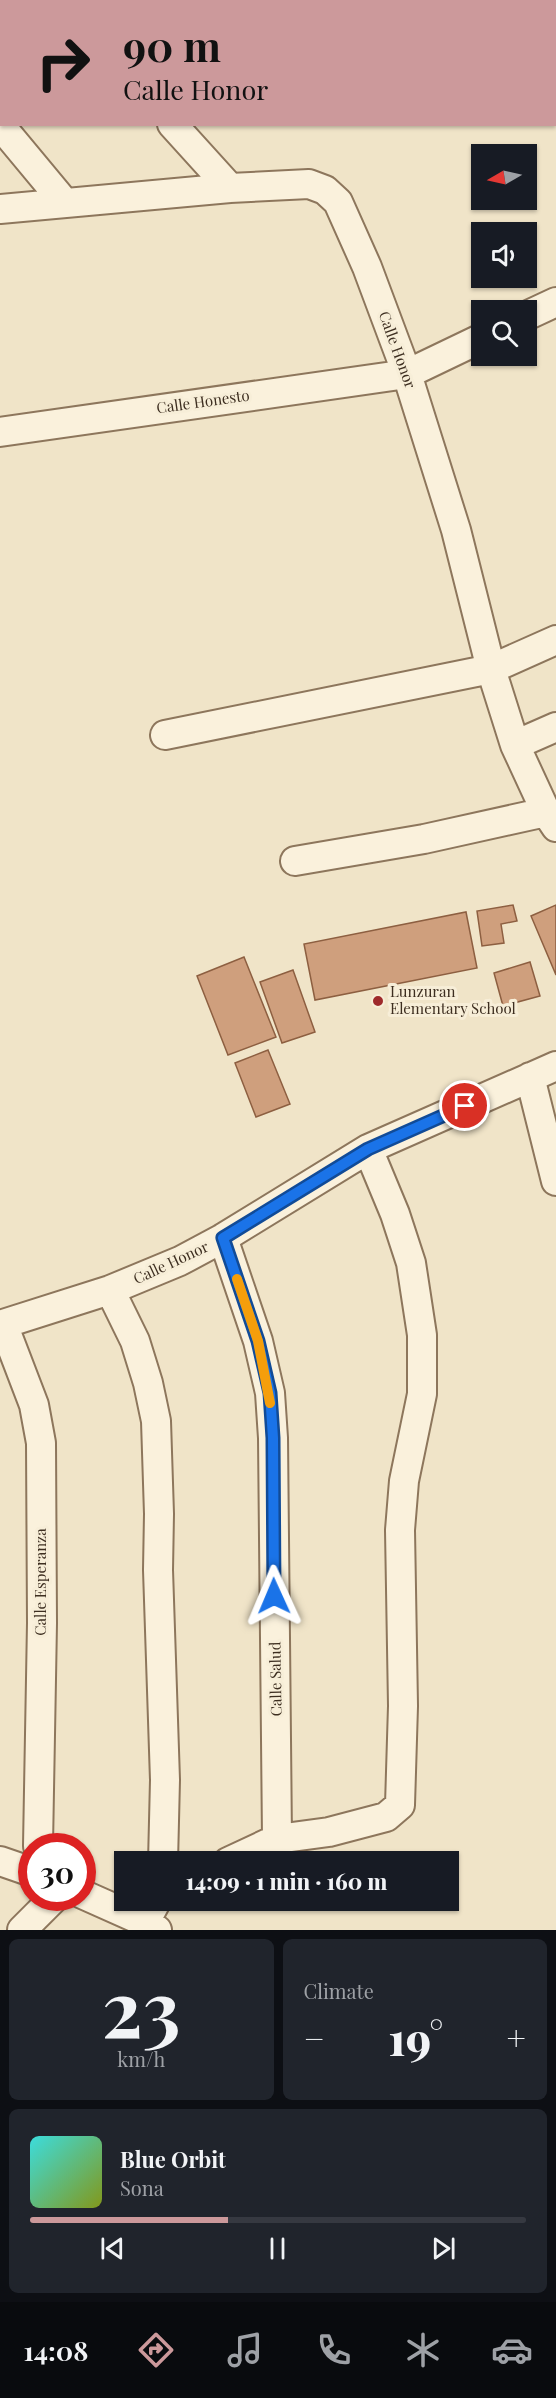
<!DOCTYPE html>
<html lang="en">
<head>
<meta charset="utf-8">
<style>
  :root { --surface:#171b24; --page:#20242c; --text:#f1f3f6; --muted:#9ea1a6; --line:#363941; --accent:#cc999b }
  body { margin:0; font-family:"Playfair Display",serif; background:var(--page); color:var(--text); height:100vh; display:flex; flex-direction:column; font-size:22px; white-space:nowrap }
  * { box-sizing:border-box; margin:0 }
  p { font-size:20px; color:var(--muted) }
  .icon { flex:none; width:33px; height:33px; fill:none; stroke:currentColor; stroke-width:2; stroke-linecap:round; stroke-linejoin:round }
  .map { position:relative; height:1930px; overflow:hidden }
  .side { display:flex; flex-direction:column; gap:9px; padding:9px; background:#0d0f14; flex:1 }
  .side>* { flex:none }
  .hud { position:absolute; left:0px; top:0px; width:556px; height:126px; box-shadow:0 2px 4px #0004; background:#cc999b; color:#111; overflow:hidden }
  .needle { width:39px; rotate:261deg }
  .tools { position:absolute; left:471px; top:144px; display:grid; gap:12px }
  .tools a { display:grid; place-items:center; width:66px; height:66px; border-radius:0px; background:var(--surface); box-shadow:0 2px 4px #0004; font-size:30px }
  .speed { position:absolute; left:18px; top:1833px; display:flex; gap:12px; font-size:30px; font-weight:700; text-align:center }
  .speed>* { display:grid; place-content:center; width:78px; height:78px; border-radius:50%; background:var(--surface); box-shadow:0 2px 4px #0004; line-height:1 }
  .speed .limit { border:9px solid #d22; background:#fff; color:#111 }
  .pin { position:absolute; display:grid; place-items:center; width:51px; height:51px; color:#fff; margin:-26px; border:3px solid #fff; border-radius:50%; box-shadow:0 2px 6px #0007 }
  .me { position:absolute; width:66px; margin:-33px; rotate:359deg; stroke-linejoin:round; filter:drop-shadow(0 0 4px #0008) }
  .turn { display:flex; align-items:center; gap:21px; height:126px; padding:0 24px; font-size:27px }
  .turn .icon { width:78px; height:78px; stroke-width:2.5 }
  .turn b { display:block; font-size:42px; line-height:51px }
  .big { font-size:45px; font-weight:800; line-height:1.1 }
  .side .card { flex:1; display:flex; flex-direction:column; justify-content:center; gap:9px; min-width:0; padding:0 21px; border-radius:9px; background:var(--page) }
  .side .dial { align-items:center; gap:0 }
  .dial b { font-size:78px; line-height:1 }
  .song { display:flex; align-items:center; gap:18px }
  .cover { width:72px; height:72px; border-radius:9px; background:linear-gradient(135deg,hsl(180 70% 55%),hsl(70 70% 35%)) }
  .played { height:6px; border-radius:3px; background:linear-gradient(90deg,var(--accent) 40%,var(--line) 40%) }
  .keys { display:flex; justify-content:space-around; direction:ltr }
  .heat { display:flex; justify-content:space-between; align-items:center; font-size:33px; direction:ltr }
  .side .tiles { flex:1; display:grid; gap:9px; grid-template-columns:1fr 1fr }
  .card:last-child { grid-column:span 2 }
  .trip { position:absolute; left:114px; top:1851px; width:345px; height:60px; border-radius:0px; background:var(--surface); box-shadow:0 2px 4px #0004; font-weight:800; line-height:60px; text-align:center }
  .dock { display:flex; height:96px; justify-content:space-around; align-items:center; background:#090b0e; color:var(--muted) }
  .dock .icon { width:42px; height:42px }
  .dock .current { color:var(--accent) }
  .dock b { font-size:27px; color:var(--text) }
  .map>svg:first-child { display:block }
  .building { fill:#cf9f7d; stroke:#8d5f41; stroke-width:1.5 }
  .lines { fill:none; stroke-linecap:round; stroke-linejoin:round }
  .street-casing { stroke:#8d765c; stroke-width:32 }
  .street { stroke:#faf1dc; stroke-width:28 }
  .route-casing { stroke:#114b97; stroke-width:15 }
  .route { stroke:#1a73e8; stroke-width:10 }
  .slow { stroke:#f59e0b; stroke-width:10 }
  .poi-dot { fill:#9e2a2b; stroke:#f7eed8; stroke-width:2 }
  .labels { text-anchor:middle; stroke-width:6; stroke-linejoin:round; paint-order:stroke }
  .street-label { font-size:15px; fill:#3d2e20; stroke:#f7eed8 }
  .poi-label { font-size:15px; fill:#3d2e20; stroke:#f7eed8; text-anchor:start }
</style>
</head>
<body>
<div class="map">
<svg width="556" height="1930" viewBox="0 0 556 1930">
  <rect width="100%" height="100%" fill="#f0e4c8"/>
  <path class="building" d="M513,905L517,921L501,924L504,943L482,946L477,911Z
    M556,905V975L531,916Z
    M466,912L477,968L315,1000L304,944Z
    M244,957L276,1037L228,1055L197,976Z
    M530,962L540,996L503,1006L494,973Z
    M293,970L315,1032L282,1043L260,982Z
    M268,1050L290,1104L256,1117L235,1063Z"/>
  <g class="lines">
    <defs>
      <path id="street" d="M53,0L55,2
        M172,124L230,188
        M0,125L64,202
        M0,209L230,188L309,184L325,190L338,202L367,267L407,374L456,530L491,669L515,745L546,812L556,827
        M526,316L556,302
        M0,432L407,374L482,338
        M165,735L491,669L556,640
        M515,745L556,727
        M295,861L424,839L546,812
        M530,1077L556,1181
        M223,1238L258,1341L270,1393L273,1438L277,1839
        M110,1290L135,1341L148,1383L156,1421L159,1514L158,1570L165,1780L163,1862
        M3,1324L34,1405L41,1443L42,1623L38,1846
        M0,1325L110,1290L180,1261L223,1238L368,1149L556,1066
        M0,1861L32,1872
        M228,1862L277,1839L329,1832L386,1817L400,1805L403,1706L400,1530L404,1481L422,1394V1335L411,1263L395,1214L368,1149
        M82,1894L145,1922L157,1930
        M145,1922L157,1900
        M22,1930L54,1898"/>
    </defs>
    <use href="#street" class="street-casing"/>
    <use href="#street" class="street"/>
  </g>
  <g class="lines">
    <defs>
      <path id="route" d="M274,1596L273,1438L270,1393L258,1341L223,1238L368,1149L465,1106"/>
    </defs>
    <use href="#route" class="route-casing"/>
    <use href="#route" class="route"/>
    <path class="slow" d="M237,1279L258,1341L270,1403"/>
  </g>
  <circle class="poi-dot" cx="378" cy="1001" r="6"/>
  <g class="labels">
    <g class="street-label">
      <text transform="translate(397 350) rotate(70)" y="5">Calle Honor</text>
      <text transform="translate(203 402) rotate(-8)" y="5">Calle Honesto</text>
      <text transform="translate(171 1263) rotate(-25)" y="5">Calle Honor</text>
      <text transform="translate(41 1582) rotate(-90)" y="5">Calle Esperanza</text>
      <text transform="translate(276 1679) rotate(-91)" y="5">Calle Salud</text>
    </g>
    <g class="poi-label">
      <text x="390" y="997">Lunzuran<tspan x="390" dy="17">Elementary School</tspan></text>
    </g>
  </g>
</svg>
<div class="tools">
<a><svg class="needle" viewBox="-14 -14 28 28"><path d="M0-13l5 13h-10z" fill="#e53935"/><path d="M0 13l5-13h-10z" fill="#9ea1a6"/></svg></a>
<a><svg class="icon" aria-label="sound" viewBox="0 0 24 24"><path d="M4 9h4l5-4v14l-5-4H4zM17 9q2 3 0 6"/></svg></a>
<a><svg class="icon" aria-label="search" viewBox="0 0 24 24"><circle cx="10" cy="10" r="6"/><path d="M15 15l6 6"/></svg></a>
</div>
<div class="speed"><div class="limit">30</div></div>
<div class="pin" style="left:465px;top:1106px;background:#d93025"><svg class="icon" aria-label="arrive" viewBox="0 0 24 24"><path d="M6 21V4h12l-3 4 3 4H6"/></svg></div>
<svg class="me" style="left:274px;top:1596px" viewBox="-20 -20 40 40"><path d="M0-17L14 15 0 8-14 15z" fill="#1a73e8" stroke="#fff" stroke-width="4"/></svg>
<div class="trip">14:09 · 1 min · 160 m</div>
<div class="hud">
<div class="turn"><svg class="icon" aria-label="right" viewBox="0 0 24 24"><path d="M7 20v-9h11M14 6l5 5-5 5"/></svg><div><b>90 m</b>Calle Honor</div></div>
</div>
</div>
<section class="side">
<div class="tiles">
<div class="card dial"><b>23</b><p>km/h</p></div>
<div class="card"><p>Climate</p>
<div class="heat"><a>−</a><b class="big">19°</b><a>+</a></div>
</div>
<div class="card">
<div class="song"><i class="cover"></i><div><b>Blue Orbit</b><p>Sona</p></div></div>
<div class="played"></div>
<div class="keys"><svg class="icon" aria-label="previous" viewBox="0 0 24 24"><path d="M18 5L8 12l10 7zM5 5v14"/></svg><svg class="icon" aria-label="pause" viewBox="0 0 24 24"><path d="M8 5v14M16 5v14"/></svg><svg class="icon" aria-label="next" viewBox="0 0 24 24"><path d="M6 5l10 7-10 7zM19 5v14"/></svg></div>
</div>
</div>
</section>
<nav class="dock">
<b>14:08</b>
<svg class="icon current" aria-label="directions" viewBox="0 0 24 24"><path d="M12 3l9 9-9 9-9-9zM9 14v-3h6M13 9l2 2-2 2"/></svg>
<svg class="icon" aria-label="music" viewBox="0 0 24 24"><path d="M9 18V5l10-2v13"/><circle cx="6" cy="18" r="3"/><circle cx="16" cy="16" r="3"/></svg>
<svg class="icon" aria-label="phone" viewBox="0 0 24 24"><path d="M5 4h4l2 5-3 2q2 4 5 5l2-3 5 2v4C11 20 4 13 5 4z"/></svg>
<svg class="icon" aria-label="climate" viewBox="0 0 24 24"><path d="M12 3v18M4 7l16 10M4 17L20 7"/></svg>
<svg class="icon" aria-label="car" viewBox="0 0 24 24"><path d="M5 17H2v-5l4-1 3-4h7l3 4 3 1v5h-3M9 17h6M6 11h13"/><circle cx="7" cy="17" r="2"/><circle cx="17" cy="17" r="2"/></svg>
</nav>
</body>
</html>
